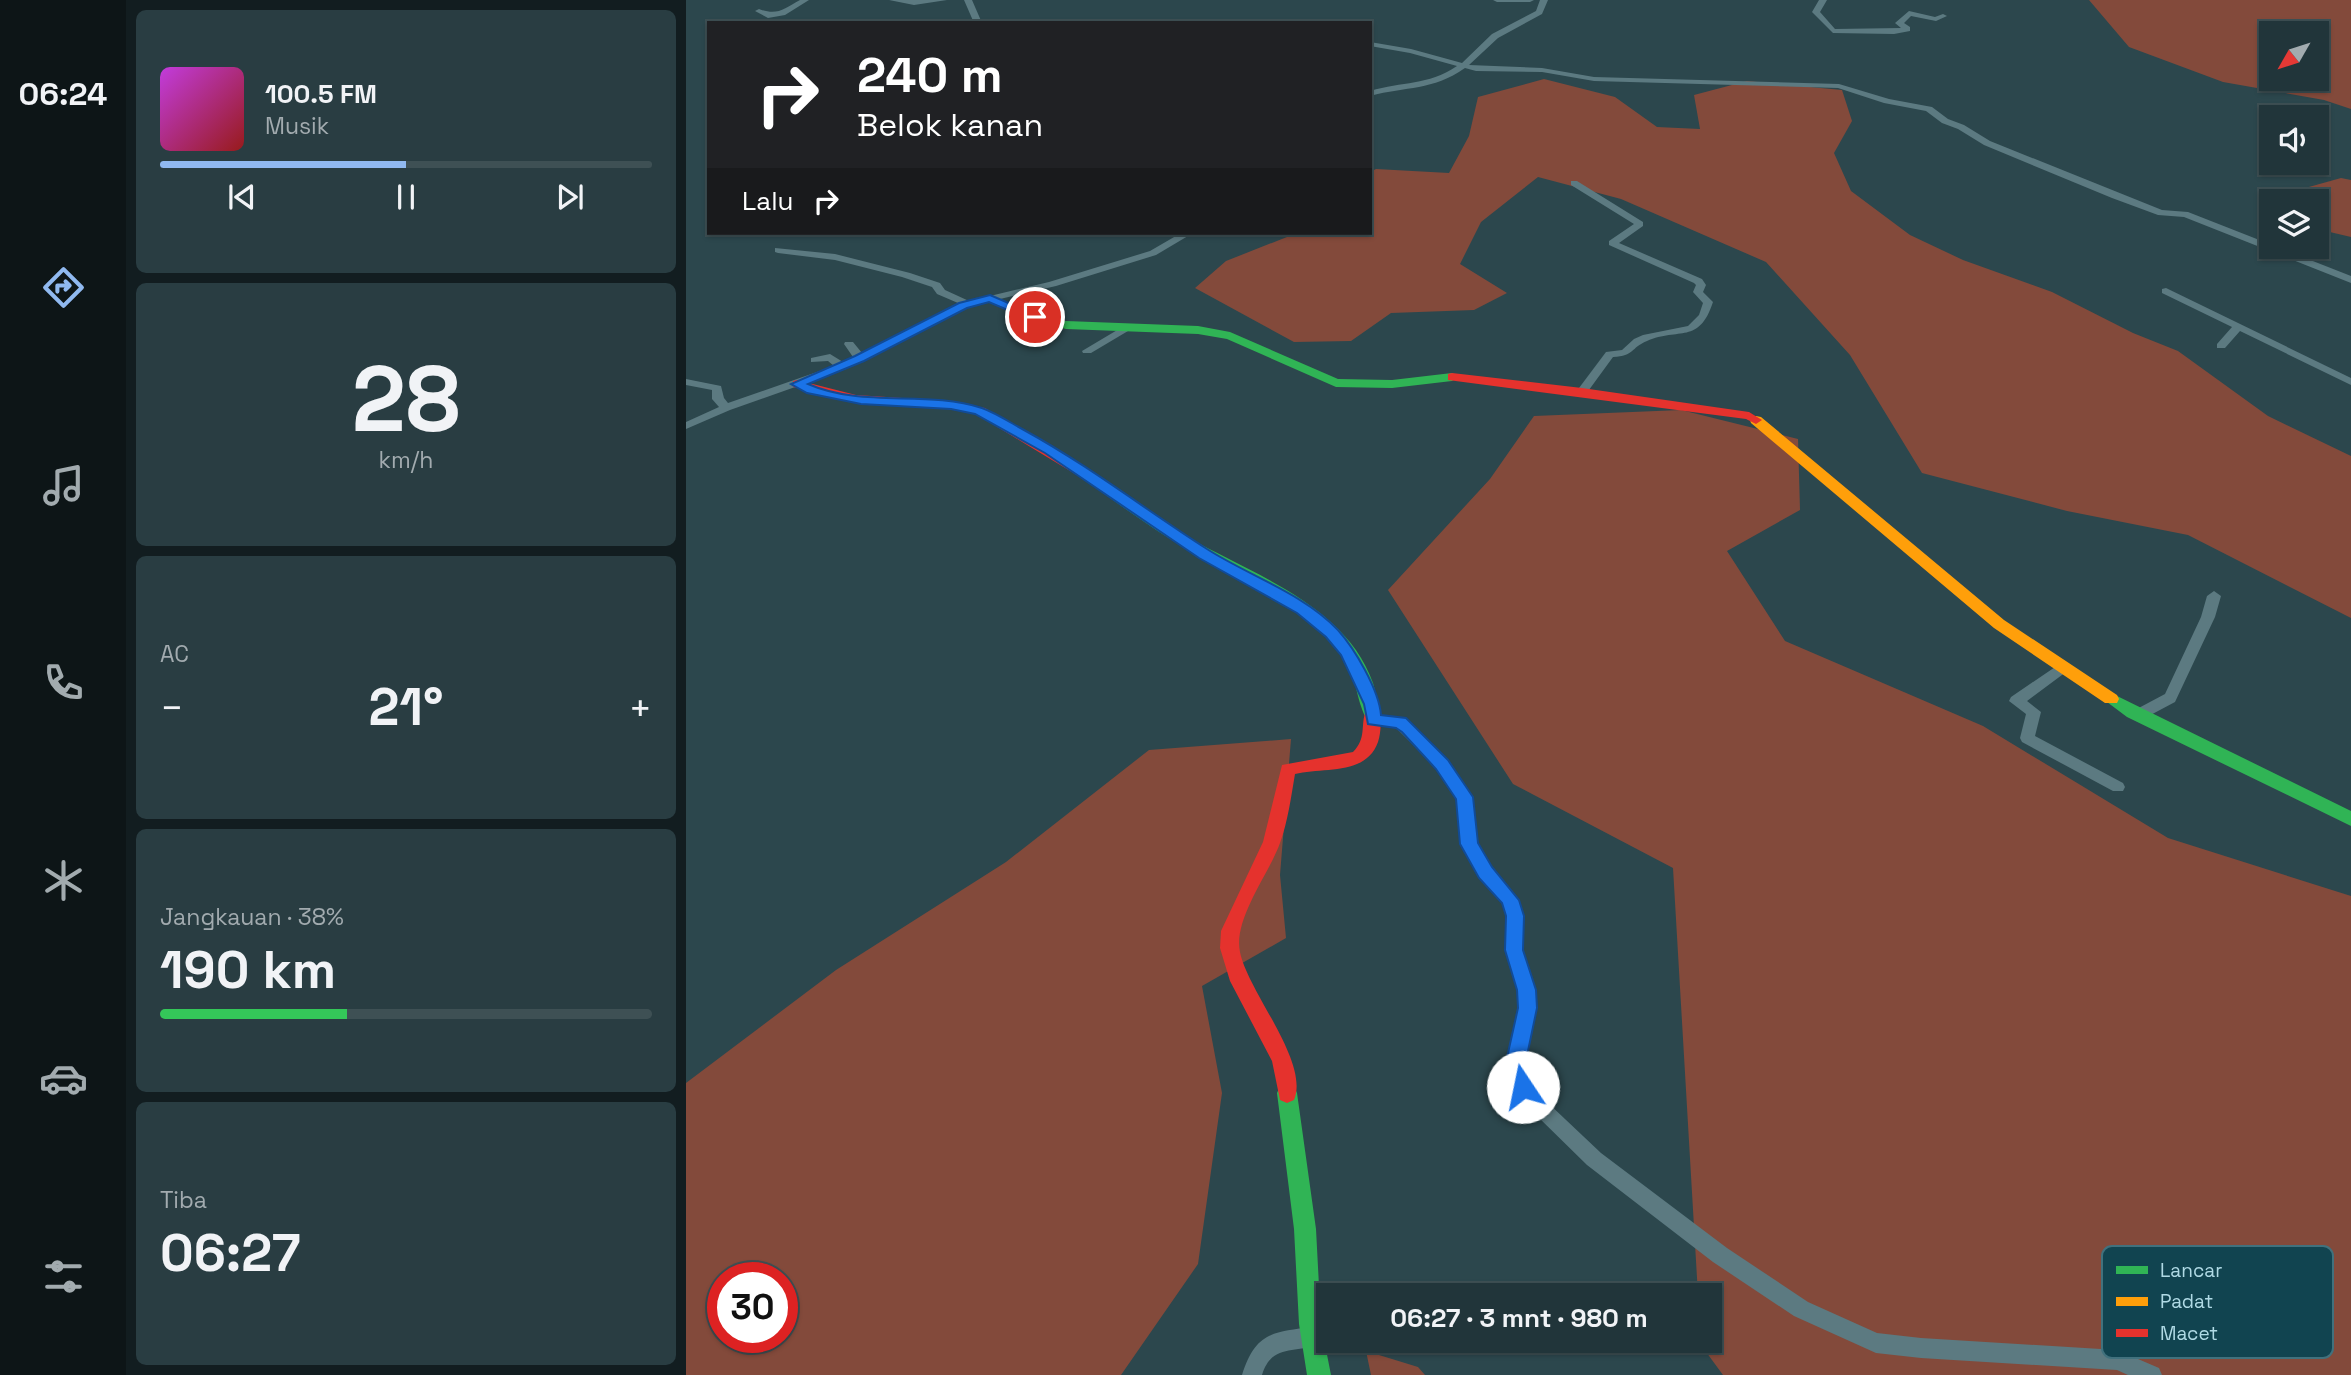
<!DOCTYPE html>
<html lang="id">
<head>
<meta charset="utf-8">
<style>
  :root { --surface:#21353a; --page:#293d42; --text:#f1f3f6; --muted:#a2abaf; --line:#3e5054; --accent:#90b9f0 }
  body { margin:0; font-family:"Space Grotesk",sans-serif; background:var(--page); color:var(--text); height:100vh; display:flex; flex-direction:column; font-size:26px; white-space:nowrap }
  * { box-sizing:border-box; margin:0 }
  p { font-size:23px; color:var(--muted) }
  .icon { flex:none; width:38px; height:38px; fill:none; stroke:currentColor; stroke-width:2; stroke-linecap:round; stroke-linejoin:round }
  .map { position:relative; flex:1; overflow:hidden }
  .sheet { display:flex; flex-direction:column; gap:10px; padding:10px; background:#121d20; width:560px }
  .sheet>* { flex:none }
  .top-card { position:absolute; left:21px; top:21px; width:665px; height:214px; border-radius:0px; box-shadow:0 2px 5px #0004,0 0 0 2px var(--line); background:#202124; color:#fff; overflow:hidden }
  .needle { width:46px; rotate:231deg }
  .buttons { position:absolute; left:1573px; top:21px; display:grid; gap:14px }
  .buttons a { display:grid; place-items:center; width:70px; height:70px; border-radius:0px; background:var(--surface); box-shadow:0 2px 5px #0004,0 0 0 2px var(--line); font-size:35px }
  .speed { position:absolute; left:21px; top:1262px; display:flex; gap:14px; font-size:35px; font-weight:700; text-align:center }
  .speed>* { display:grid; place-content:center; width:91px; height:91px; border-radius:50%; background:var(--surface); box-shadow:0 2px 5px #0004,0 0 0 2px var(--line); line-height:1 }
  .speed .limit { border:10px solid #d22; background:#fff; color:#111 }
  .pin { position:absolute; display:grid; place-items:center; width:60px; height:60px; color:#fff; margin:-30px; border:4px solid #fff; border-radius:50%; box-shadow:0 2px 7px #0007 }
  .me { position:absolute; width:77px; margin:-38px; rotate:349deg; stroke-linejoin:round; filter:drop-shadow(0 0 5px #0008) }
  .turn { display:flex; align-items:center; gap:24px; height:147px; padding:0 35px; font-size:32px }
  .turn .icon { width:91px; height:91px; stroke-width:2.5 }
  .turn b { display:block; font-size:49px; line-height:60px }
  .then { display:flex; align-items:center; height:66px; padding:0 35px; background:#0003; gap:14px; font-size:26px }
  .big { font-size:52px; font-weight:800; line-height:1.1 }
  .sheet .card { flex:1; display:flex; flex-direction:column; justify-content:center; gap:10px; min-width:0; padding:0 24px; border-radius:10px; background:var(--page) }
  .sheet .dial { align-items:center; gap:0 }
  .dial b { font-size:91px; line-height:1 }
  .song { display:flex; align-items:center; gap:21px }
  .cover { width:84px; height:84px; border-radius:10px; background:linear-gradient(135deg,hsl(290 70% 55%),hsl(0 70% 35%)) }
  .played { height:7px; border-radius:4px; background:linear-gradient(90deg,var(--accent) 50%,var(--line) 50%) }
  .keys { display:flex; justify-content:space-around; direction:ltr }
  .heat { display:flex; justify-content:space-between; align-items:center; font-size:38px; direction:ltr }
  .charge { height:10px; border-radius:5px; background:linear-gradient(90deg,#34c759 38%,var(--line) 0) }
  .trip { position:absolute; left:630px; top:1283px; width:406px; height:70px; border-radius:0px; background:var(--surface); box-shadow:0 2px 5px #0004,0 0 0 2px var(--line); font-weight:800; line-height:70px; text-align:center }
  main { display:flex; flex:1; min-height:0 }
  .tabs { display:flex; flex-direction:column; width:126px; justify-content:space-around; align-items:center; background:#0d1517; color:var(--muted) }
  .tabs .icon { width:49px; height:49px }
  .tabs .on { color:var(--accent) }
  .tabs b { font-size:32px; color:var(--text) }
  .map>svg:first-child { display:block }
  .green { fill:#834a3b; fill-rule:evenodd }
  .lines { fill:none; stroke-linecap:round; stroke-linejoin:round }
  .street { fill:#5c7a81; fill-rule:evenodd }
  .fast { fill:#30b455; fill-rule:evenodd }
  .slow { fill:#ff9f0a; fill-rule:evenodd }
  .jam { fill:#e5322d; fill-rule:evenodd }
  .route { fill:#1a73e8; stroke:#114b97; stroke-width:2 }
  .key { fill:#114450; stroke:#41717d; stroke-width:2 }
  .key-label { font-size:19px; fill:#b0dae5 }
</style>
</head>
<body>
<main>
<nav class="tabs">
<b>06:24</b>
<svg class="icon on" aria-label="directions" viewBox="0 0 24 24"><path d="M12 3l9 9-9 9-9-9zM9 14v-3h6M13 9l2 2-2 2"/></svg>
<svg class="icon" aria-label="music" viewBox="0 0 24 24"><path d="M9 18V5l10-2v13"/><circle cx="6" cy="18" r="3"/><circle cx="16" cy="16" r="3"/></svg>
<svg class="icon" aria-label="phone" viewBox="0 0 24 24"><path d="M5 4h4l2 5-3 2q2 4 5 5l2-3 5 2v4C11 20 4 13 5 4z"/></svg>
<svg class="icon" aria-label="climate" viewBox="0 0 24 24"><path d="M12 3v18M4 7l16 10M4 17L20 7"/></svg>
<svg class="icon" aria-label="car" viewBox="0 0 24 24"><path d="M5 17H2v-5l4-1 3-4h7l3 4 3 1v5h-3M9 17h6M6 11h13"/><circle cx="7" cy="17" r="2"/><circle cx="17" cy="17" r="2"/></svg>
<svg class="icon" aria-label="filters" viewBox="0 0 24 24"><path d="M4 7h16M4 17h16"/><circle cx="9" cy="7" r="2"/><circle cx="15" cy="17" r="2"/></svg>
</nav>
<section class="sheet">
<div class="card">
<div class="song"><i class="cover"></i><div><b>100.5 FM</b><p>Musik</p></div></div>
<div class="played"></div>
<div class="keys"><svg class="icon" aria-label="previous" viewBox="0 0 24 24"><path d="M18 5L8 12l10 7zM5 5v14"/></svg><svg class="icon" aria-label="pause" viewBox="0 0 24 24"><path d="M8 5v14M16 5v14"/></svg><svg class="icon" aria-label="next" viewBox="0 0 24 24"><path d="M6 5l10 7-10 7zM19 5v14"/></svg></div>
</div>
<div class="card dial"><b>28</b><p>km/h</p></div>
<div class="card"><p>AC</p>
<div class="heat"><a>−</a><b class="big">21°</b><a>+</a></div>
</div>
<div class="card"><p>Jangkauan · 38%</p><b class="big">190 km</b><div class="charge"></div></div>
<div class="card"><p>Tiba</p><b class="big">06:27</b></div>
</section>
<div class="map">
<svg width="1665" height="1375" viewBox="0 0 1665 1375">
  <rect width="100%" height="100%" fill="#2c474d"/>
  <path class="green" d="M1403,0H1665V109L1638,100L1537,82L1443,47ZM1586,33H1631V79H1586Z
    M858,79L929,97L971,127L1014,129L1008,95L1061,81L1156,90L1166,121L1148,153L1165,191L1224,235L1277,260L1366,292L1447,333L1492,351L1582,416L1665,456V618L1502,535L1381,511L1236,473L1164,355L1080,262L935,199L852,177L795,222L774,264L821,293L788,310L705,313L665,341L608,342L509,288L540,261L611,233H684V172L690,169L763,173L783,136L792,97Z
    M1655,178L1665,180V237L1631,229V201H1606L1605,192Z
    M995,410L1112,439L1114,510L1041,551L1099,641L1297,726L1482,838L1665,896V1375H1037L1015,1345V1341L1024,1340V1295H1012L987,868L827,784L702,590L804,479L848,416Z
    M605,739L594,875L600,938L516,986L536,1093L512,1264L435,1375H0V1083L150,970L320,862L463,750ZM37,1278H96V1337H37Z
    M680,1351L732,1367L739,1375H685Z"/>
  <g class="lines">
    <path class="street" d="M114,0H123L99,15L82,18L69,11L73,9C91,16 98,9 114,0Z
      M203,0H261L228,5Z
      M278,0H286L296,23H288Z
      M807,0H848L844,2H811Z
      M854,0H862L856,14L812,38L783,65L856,68L908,77L1153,84L1203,99L1246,107L1262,119L1278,125L1304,141L1476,210L1502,212L1665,276V283L1498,217L1472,215L1426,198L1298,145L1272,129L1256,123L1240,111L1198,103L1152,88L908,81L856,72L790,71L779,68C746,91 721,86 684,96V91C717,81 741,86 771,66L724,53L684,46V42L725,49L776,63L806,34L850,11Z
      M1133,0H1141L1134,12L1149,29L1215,28L1209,23L1223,11L1249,17L1257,14L1261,16L1250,21L1225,16L1218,23L1224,27V31L1208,34L1147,33L1126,12Z
      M885,181H891L957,222V226L933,243L1016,279L1020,285L1017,292L1027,302C1013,345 993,327 961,341C944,348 949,356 927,357L900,394L896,395L890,392L920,352L936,350L948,339L957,335L1002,326L1013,315L1017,303L1007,292L1010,285L1008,283L923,245V241L948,224L885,185Z
      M495,233H507L470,255L370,286L280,307L160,369L44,410L0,429V422L33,407L26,399V390L0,385V379L35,386L38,398L42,403L148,366L142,361L125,362V358L144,354L157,362L167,357L158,344L159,342H167L176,353L272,303L251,294L246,287L216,277L149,260L92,253L89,252V248L149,254L224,273L254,283L259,290L283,301L363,282L464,251Z
      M1480,288L1665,378V385L1554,331L1539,348H1531V344L1546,327L1476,293V289Z
      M438,326L443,329L442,331L405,353H397L396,351Z
      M1528,591L1535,596L1529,617L1489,702L1457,719H1447L1445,715L1447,711L1479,694L1515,617L1521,596Z
      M1375,663L1382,668L1380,672L1341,701L1355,712L1349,736L1437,783L1439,787L1437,791H1427L1336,742L1334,738L1340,714L1323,701L1325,697Z
      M688,715L719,719L761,760L787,797L791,843L806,867L832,899L837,917L836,950L849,991L850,1008L837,1070L861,1102L915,1153L1041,1248L1122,1302L1191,1333L1235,1338L1431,1350L1473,1368L1476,1375H1442L1431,1370L1235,1358L1190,1353L1108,1316L1027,1262L901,1165L849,1114L831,1093L819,1071L832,1008L833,991L820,950L821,917L817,902L794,877L775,844L772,798L751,768L710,728L683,724L681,720L683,716Z
      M626,1327L633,1330L636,1337L633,1344C609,1354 586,1343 576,1375H556C569,1333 586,1332 626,1327Z"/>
    <path class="fast" d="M304,296L353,315L380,321L512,326L544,332L652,379L706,380L766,373L772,377L766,381L706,388L650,387L541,339L512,334L380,329L345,319L300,301V297Z
      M404,473C423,478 468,516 488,529C555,571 658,600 687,683C690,693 692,704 694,714L692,718H680C670,699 671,678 658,658C624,606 558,582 506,552C469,531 434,505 399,480L397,477L399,474Z
      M1425,693L1665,811V826L1441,717L1417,699L1419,695Z
      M601,1083L608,1086L611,1093L630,1229L635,1324L645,1375H621L613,1324L608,1229L591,1093L594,1086Z"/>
    <path class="slow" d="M1070,416L1075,417L1318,620L1431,695L1433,699L1431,703H1419L1308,628L1065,423L1064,420Z"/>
    <path class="jam" d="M766,373L896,388L1063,412L1076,420L1070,424L1060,419L762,380V374Z
      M111,380L170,395L262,401L299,408L411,477L404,481L399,480L290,414L262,409L170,403L107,387V381Z
      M686,708L692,710C696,719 695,732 692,742C680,776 637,767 609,774C605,797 602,821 594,843C583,874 547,919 554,952C562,992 624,1062 608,1100L601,1103L594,1100L586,1061L544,981L534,948L535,931L577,842L596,765L667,752C681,738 674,726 680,710Z"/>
  </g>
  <path class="route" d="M304,295L355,317L345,320L303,302L281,308L178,361L122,384C177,408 240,390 296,408C310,413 325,423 338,430C402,465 460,510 521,549C563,576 617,593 652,630C669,649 693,690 695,715L720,718L762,760L787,797L792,843L806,867L833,900L838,916L837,950L850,990L851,1008L838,1070L847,1087L844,1094L837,1097L829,1094L818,1071L832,1008L831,990L819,950L820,916L816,903L793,878L774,844L770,799L750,769L716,732L710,728L682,724L678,704L655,655L640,637L611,613L513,558L359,453L289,414L265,409L175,404L121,393L105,384L169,356L273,303Z"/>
  <rect x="1416" y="1246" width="231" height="112" rx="10" class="key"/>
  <rect x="1430" y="1266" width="32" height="8" fill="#30b455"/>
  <rect x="1430" y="1297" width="32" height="9" fill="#ff9f0a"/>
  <rect x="1430" y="1329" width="32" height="8" fill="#e5322d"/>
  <g class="key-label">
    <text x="1474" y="1277">Lancar</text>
    <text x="1474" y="1308">Padat</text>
    <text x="1474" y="1340">Macet</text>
  </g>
</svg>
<div class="buttons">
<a><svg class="needle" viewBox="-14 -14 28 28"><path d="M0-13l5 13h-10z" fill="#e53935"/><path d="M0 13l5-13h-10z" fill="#a2abaf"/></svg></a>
<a><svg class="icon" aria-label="sound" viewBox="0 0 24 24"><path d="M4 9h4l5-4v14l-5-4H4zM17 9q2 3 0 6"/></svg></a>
<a><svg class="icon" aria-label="layers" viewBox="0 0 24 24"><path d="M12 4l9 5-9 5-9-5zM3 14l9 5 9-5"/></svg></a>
</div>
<div class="speed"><div class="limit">30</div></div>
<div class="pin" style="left:349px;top:317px;background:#d93025"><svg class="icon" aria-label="arrive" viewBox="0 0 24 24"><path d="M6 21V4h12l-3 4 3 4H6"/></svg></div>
<svg class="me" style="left:837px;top:1087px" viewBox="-20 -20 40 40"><circle r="19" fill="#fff"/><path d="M0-13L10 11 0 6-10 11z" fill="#1a73e8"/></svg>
<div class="trip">06:27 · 3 mnt · 980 m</div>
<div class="top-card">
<div class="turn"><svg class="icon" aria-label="right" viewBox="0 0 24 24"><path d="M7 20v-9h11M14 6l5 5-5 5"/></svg><div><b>240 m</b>Belok kanan</div></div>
<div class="then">Lalu<svg class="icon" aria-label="right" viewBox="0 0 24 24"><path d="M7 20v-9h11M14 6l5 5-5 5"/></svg></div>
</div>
</div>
</main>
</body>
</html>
